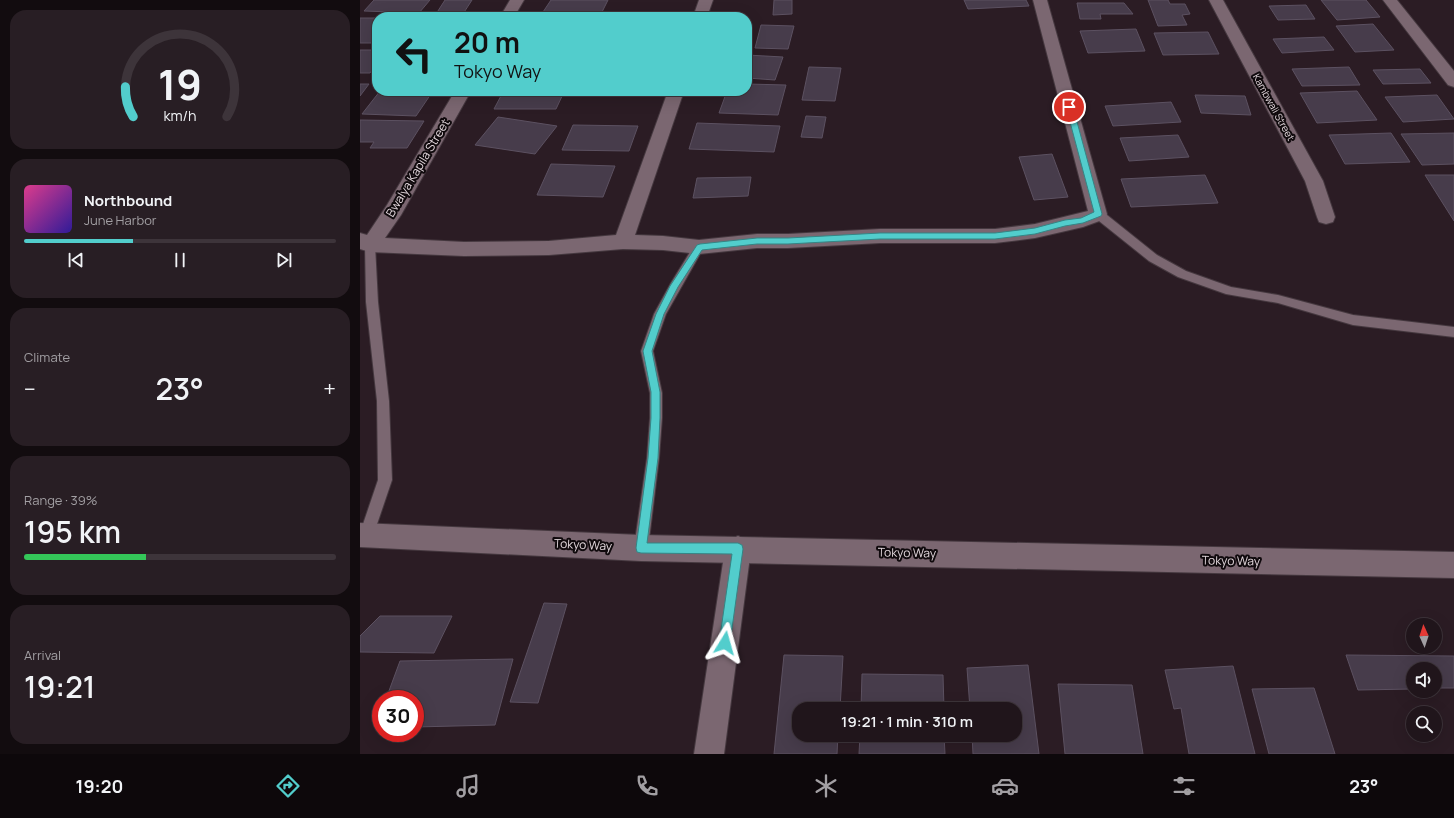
<!DOCTYPE html>
<html lang="en">
<head>
<meta charset="utf-8">
<style>
  :root { --surface:#20151b; --page:#281e24; --text:#f1f3f6; --muted:#a29fa3; --line:#3d343a; --accent:#52cdcc }
  body { margin:0; font-family:Manrope,sans-serif; background:var(--page); color:var(--text); height:100vh; display:flex; flex-direction:column; font-size:15px; white-space:nowrap }
  * { box-sizing:border-box; margin:0 }
  p { font-size:13px; color:var(--muted) }
  .icon { flex:none; width:22px; height:22px; fill:none; stroke:currentColor; stroke-width:2; stroke-linecap:round; stroke-linejoin:round }
  .map { position:relative; flex:1; overflow:hidden }
  .drawer { display:flex; flex-direction:column; gap:10px; padding:10px; background:#120c0f; width:360px }
  .drawer>* { flex:none }
  .hud { position:absolute; left:12px; top:12px; width:380px; height:84px; border-radius:16px; box-shadow:0 4px 16px #0002,0 0 0 1px var(--line); background:#52cdcc; color:#111; overflow:hidden }
  .needle { width:26px; rotate:357deg }
  .buttons { position:absolute; left:1046px; top:618px; display:grid; gap:8px }
  .buttons a { display:grid; place-items:center; width:36px; height:36px; border-radius:50%; background:var(--surface); box-shadow:0 4px 16px #0002,0 0 0 1px var(--line); font-size:20px }
  .speed { position:absolute; left:12px; top:690px; display:flex; gap:8px; font-size:20px; font-weight:700; text-align:center }
  .speed>* { display:grid; place-content:center; width:52px; height:52px; border-radius:50%; background:var(--surface); box-shadow:0 4px 16px #0002,0 0 0 1px var(--line); line-height:1 }
  .speed .limit { border:6px solid #d22; background:#fff; color:#111 }
  .pin { position:absolute; display:grid; place-items:center; width:34px; height:34px; color:#fff; margin:-17px; border:2px solid #fff; border-radius:50%; box-shadow:0 1px 4px #0007 }
  .me { position:absolute; width:44px; margin:-22px; rotate:8deg; stroke-linejoin:round; filter:drop-shadow(0 0 3px #0008) }
  .turn { display:flex; align-items:center; gap:14px; height:84px; padding:0 16px; font-size:18px }
  .turn .icon { width:52px; height:52px; stroke-width:2.5 }
  .turn b { display:block; font-size:28px; line-height:34px }
  .big { font-size:30px; font-weight:600; line-height:1.1 }
  .drawer .tile { flex:1; display:flex; flex-direction:column; justify-content:center; gap:6px; min-width:0; padding:0 14px; border-radius:16px; background:var(--page) }
  .drawer .dial { align-items:center; gap:0 }
  .dial svg { height:104px; overflow:visible; fill:none; stroke:var(--line); stroke-width:7; stroke-linecap:round; text-anchor:middle }
  .dial text { fill:var(--text); stroke:none }
  .song { display:flex; align-items:center; gap:12px }
  .cover { width:48px; height:48px; border-radius:6px; background:linear-gradient(135deg,hsl(330 70% 55%),hsl(250 70% 35%)) }
  .played { height:4px; border-radius:2px; background:linear-gradient(90deg,var(--accent) 35%,var(--line) 35%) }
  .keys { display:flex; justify-content:space-around; direction:ltr }
  .heat { display:flex; justify-content:space-between; align-items:center; font-size:22px; direction:ltr }
  .charge { height:6px; border-radius:3px; background:linear-gradient(90deg,#34c759 39%,var(--line) 0) }
  .trip { position:absolute; left:432px; top:702px; width:230px; height:40px; border-radius:16px; background:var(--surface); box-shadow:0 4px 16px #0002,0 0 0 1px var(--line); font-weight:600; line-height:40px; text-align:center }
  .tab-bar { display:flex; height:64px; justify-content:space-around; align-items:center; background:#0d080b; color:var(--muted) }
  .tab-bar .icon { width:28px; height:28px }
  .tab-bar .active { color:var(--accent) }
  .tab-bar b { font-size:18px; color:var(--text) }
  main { display:flex; flex:1; min-height:0 }
  .map>svg:first-child { display:block }
  .building { fill:#473c4b; stroke:#5c5161 }
  .lines { fill:none; stroke-linecap:round; stroke-linejoin:round }
  .lane-casing { stroke:#45383f; stroke-width:2 }
  .street-casing { stroke:#45383f; stroke-width:2 }
  .secondary-casing { stroke:#45383f; stroke-width:2 }
  .lane { fill:#7b6771; fill-rule:evenodd }
  .street { fill:#7b6771; fill-rule:evenodd }
  .secondary { fill:#7b6771; fill-rule:evenodd }
  .route { fill:#52cdcc; stroke:#358585 }
  .labels { text-anchor:middle; stroke-width:4; stroke-linejoin:round; paint-order:stroke }
  .far-street-label { font-size:10px; fill:#e2d7dc; stroke:#0f090c }
  .street-label { font-size:12px; fill:#e2d7dc; stroke:#0f090c }
</style>
</head>
<body>
<main>
<section class="drawer">
<div class="tile dial"><svg viewBox="0 0 100 80">
<path d="M14 69A42 42 0 1 1 86 69"/>
<path d="M14 69A42 42 0 0 1 8 46" stroke="#52cdcc"/>
<text x="50" y="56" font-size="32" font-weight="700">19</text>
<text x="50" y="72" font-size="11">km/h</text>
</svg></div>
<div class="tile">
<div class="song"><i class="cover"></i><div><b>Northbound</b><p>June Harbor</p></div></div>
<div class="played"></div>
<div class="keys"><svg class="icon" aria-label="previous" viewBox="0 0 24 24"><path d="M18 5L8 12l10 7zM5 5v14"/></svg><svg class="icon" aria-label="pause" viewBox="0 0 24 24"><path d="M8 5v14M16 5v14"/></svg><svg class="icon" aria-label="next" viewBox="0 0 24 24"><path d="M6 5l10 7-10 7zM19 5v14"/></svg></div>
</div>
<div class="tile"><p>Climate</p>
<div class="heat"><a>−</a><b class="big">23°</b><a>+</a></div>
</div>
<div class="tile"><p>Range · 39%</p><b class="big">195 km</b><div class="charge"></div></div>
<div class="tile"><p>Arrival</p><b class="big">19:21</b></div>
</section>
<div class="map">
<svg width="1094" height="754" viewBox="0 0 1094 754">
  <rect width="100%" height="100%" fill="#2b1c24"/>
  <path class="building" d="M14,0H70L59,13L4,11Z
    M85,0H112L101,17H74Z
    M191,0H248L241,14L183,12Z
    M414,0H432V14L413,15Z
    M604,0H666L669,6L608,9Z
    M788,0H808L810,4H825L830,14L822,15L827,25L798,26Z
    M961,0H1006L1020,17L977,20Z
    M717,3H764L773,14H740L741,19H720Z
    M946,5L955,19L918,20L909,6Z
    M0,18H17V43H0Z
    M1013,24L1034,50L995,52L976,26Z
    M401,25L434,26L428,49L395,48Z
    M776,29L785,51L728,53L720,31Z
    M848,32L859,54L803,55L794,33Z
    M964,37L974,50L922,53L913,39Z
    M0,50H17V63L10,73H0Z
    M387,55L423,57L415,80L387,78Z
    M449,67L481,68L475,101L442,100Z
    M989,67L1000,85L942,86L932,69Z
    M1060,69L1071,83L1023,84L1013,70Z
    M0,84H9L0,96Z
    M387,84L426,85L418,115L359,113L367,91H387Z
    M20,91H73L56,116L2,114Z
    M997,91L1017,120L957,123L940,93Z
    M143,92H204L196,109H134Z
    M835,95L885,96L891,115L841,113Z
    M1077,95L1094,119L1043,122L1025,97Z
    M811,102L821,122L753,126L745,106Z
    M446,116L466,117L462,138L441,137Z
    M138,117L197,126L175,154L115,145Z
    M0,120L64,121L47,148H10L14,142H0Z
    M337,123L420,126L414,152L329,149Z
    M213,125L278,126L269,151L202,150Z
    M1031,133L1050,162L985,164L969,135Z
    M1094,133V164L1062,165L1041,134Z
    M818,135L829,157L769,161L760,138Z
    M692,154L708,197L674,200L659,157Z
    M191,164L255,166L243,197L177,195Z
    M845,175L858,203L771,207L761,179Z
    M1065,175H1094V221Z
    M391,177L388,196L333,198L337,178Z
    M184,603L207,604L178,703L150,702Z
    M20,616H92L74,653L0,652V636Z
    M424,655L483,656L480,709H439V735H478L477,754H414Z
    M986,655L1094,656V688H1075V669H1053V689L998,690Z
    M153,659L135,725L55,727V699H26L40,661Z
    M668,665L679,754H613L612,735H655V709H610L607,668Z
    M873,666L895,754H829L821,708L814,709L805,670Z
    M502,674L583,675L584,709H501Z
    M698,684L772,685L783,754H705Z
    M954,688L975,754H909L892,689Z
    M500,735H584L585,754H499Z"/>
  <g class="lines">
    <defs>
      <path id="lane" d="M738,210L742,211L797,255L826,271L871,287L918,295L993,315L1094,327V337L993,325L918,303L866,294L818,277L789,261L734,217L733,214L734,211Z
        M10,241L14,242L15,245L18,302L29,401L32,480L13,536L11,541L6,543L1,541L0,533L18,480L17,401L6,302L5,245L6,242Z
        M339,243L343,244L344,247L306,314L293,351L302,393V418L299,458L288,548L286,553L281,555L276,553L274,548L287,458L290,418V393L281,351L294,314L311,283L335,244Z"/>
      <path id="street" d="M150,0H164L154,17H140Z
        M339,0H353L347,17H333Z
        M673,0H687L747,214L745,219L723,227L675,238L635,243H520L428,248H397L339,254L303,250L263,249L189,255L104,256L10,252L0,249V233L7,235L27,205L95,91H111L41,215L25,238L104,242L189,241L256,235L308,91H324L275,235L303,236L339,240L397,234H428L520,229H635L675,224L728,211Z
        M849,0H863L963,181L975,217L973,222L966,224L959,222L957,217L945,181Z
        M1023,0H1037L1094,71V87L1088,85Z
        M378,536L387,540L391,549L364,754H334L365,549L369,540Z"/>
      <path id="secondary" d="M0,523L281,535L1094,552V578L281,561L0,547Z"/>
    </defs>
    <use href="#lane" class="lane-casing"/>
    <use href="#street" class="street-casing"/>
    <use href="#secondary" class="secondary-casing"/>
    <use href="#lane" class="lane"/>
    <use href="#street" class="street"/>
    <use href="#secondary" class="secondary"/>
  </g>
  <path class="route" d="M707,105H712L713,107L742,214L741,216L723,223L705,226L675,234L635,239H520L428,244H397L342,250L318,287L304,314L292,351L300,392V418L298,458L287,543H378L382,545L383,549L370,643L369,647L365,649L361,647L359,643L372,554L281,553L277,552L276,548L288,458L291,418V392L283,351L296,314L310,286L337,245L340,244L397,238H428L520,233H635L675,228L705,220L721,218L734,212L706,107Z"/>
  <g class="labels">
    <g class="far-street-label">
      <text transform="translate(914 107) rotate(61)" y="4">Kambwali Street</text>
    </g>
    <g class="street-label">
      <text transform="translate(58 168) rotate(-59)" y="4">Bwalya Kapila Street</text>
      <text transform="translate(223 545) rotate(3)" y="4">Tokyo Way</text>
      <text transform="translate(547 553) rotate(1)" y="4">Tokyo Way</text>
      <text transform="translate(871 561) rotate(1)" y="4">Tokyo Way</text>
    </g>
  </g>
</svg>
<div class="buttons">
<a><svg class="needle" viewBox="-14 -14 28 28"><path d="M0-13l5 13h-10z" fill="#e53935"/><path d="M0 13l5-13h-10z" fill="#a29fa3"/></svg></a>
<a><svg class="icon" aria-label="sound" viewBox="0 0 24 24"><path d="M4 9h4l5-4v14l-5-4H4zM17 9q2 3 0 6"/></svg></a>
<a><svg class="icon" aria-label="search" viewBox="0 0 24 24"><circle cx="10" cy="10" r="6"/><path d="M15 15l6 6"/></svg></a>
</div>
<div class="speed"><div class="limit">30</div></div>
<div class="pin" style="left:709px;top:107px;background:#d93025"><svg class="icon" aria-label="arrive" viewBox="0 0 24 24"><path d="M6 21V4h12l-3 4 3 4H6"/></svg></div>
<svg class="me" style="left:365px;top:643px" viewBox="-20 -20 40 40"><path d="M0-17L14 15 0 8-14 15z" fill="#52cdcc" stroke="#fff" stroke-width="4"/></svg>
<div class="trip">19:21 · 1 min · 310 m</div>
<div class="hud">
<div class="turn"><svg class="icon" aria-label="left" viewBox="0 0 24 24"><path d="M17 20v-9H6M10 6l-5 5 5 5"/></svg><div><b>20 m</b>Tokyo Way</div></div>
</div>
</div>
</main>
<nav class="tab-bar">
<b>19:20</b>
<svg class="icon active" aria-label="directions" viewBox="0 0 24 24"><path d="M12 3l9 9-9 9-9-9zM9 14v-3h6M13 9l2 2-2 2"/></svg>
<svg class="icon" aria-label="music" viewBox="0 0 24 24"><path d="M9 18V5l10-2v13"/><circle cx="6" cy="18" r="3"/><circle cx="16" cy="16" r="3"/></svg>
<svg class="icon" aria-label="phone" viewBox="0 0 24 24"><path d="M5 4h4l2 5-3 2q2 4 5 5l2-3 5 2v4C11 20 4 13 5 4z"/></svg>
<svg class="icon" aria-label="climate" viewBox="0 0 24 24"><path d="M12 3v18M4 7l16 10M4 17L20 7"/></svg>
<svg class="icon" aria-label="car" viewBox="0 0 24 24"><path d="M5 17H2v-5l4-1 3-4h7l3 4 3 1v5h-3M9 17h6M6 11h13"/><circle cx="7" cy="17" r="2"/><circle cx="17" cy="17" r="2"/></svg>
<svg class="icon" aria-label="filters" viewBox="0 0 24 24"><path d="M4 7h16M4 17h16"/><circle cx="9" cy="7" r="2"/><circle cx="15" cy="17" r="2"/></svg>
<b>23°</b>
</nav>
</body>
</html>
